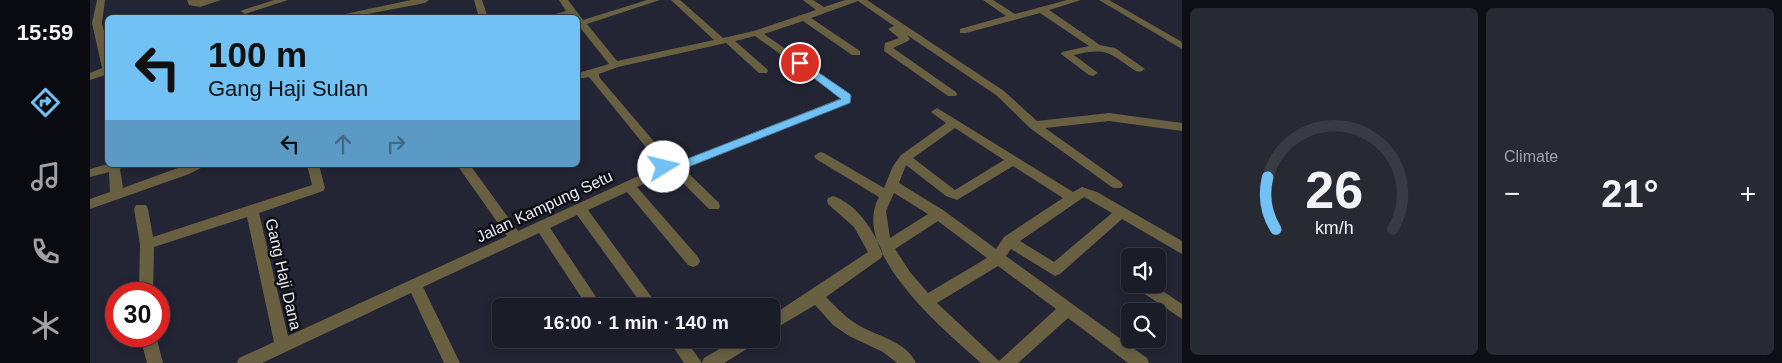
<!DOCTYPE html>
<html lang="en">
<head>
<meta charset="utf-8">
<style>
  :root { --surface:#1a1c27; --page:#272933; --text:#f1f3f6; --muted:#9fa1a7; --line:#383a44; --accent:#71c1f5 }
  body { margin:0; font-family:Helvetica,sans-serif; background:var(--page); color:var(--text); height:100vh; display:flex; flex-direction:column; font-size:19px; white-space:nowrap }
  * { box-sizing:border-box; margin:0 }
  p { font-size:16px; color:var(--muted) }
  .icon { flex:none; width:28px; height:28px; fill:none; stroke:currentColor; stroke-width:2; stroke-linecap:round; stroke-linejoin:round }
  .map { position:relative; flex:1; overflow:hidden }
  .panel { display:flex; flex-direction:column; gap:8px; padding:8px; background:#0e0f15; width:600px }
  .panel>* { flex:none }
  .banner { position:absolute; left:15px; top:15px; width:475px; height:152px; border-radius:8px; box-shadow:0 2px 8px #0003,0 0 0 1px var(--line); background:#71c1f5; color:#111; overflow:hidden }
  .fabs { position:absolute; left:1031px; top:248px; display:grid; gap:10px }
  .fabs a { display:grid; place-items:center; width:45px; height:45px; border-radius:8px; background:var(--surface); box-shadow:0 2px 8px #0003,0 0 0 1px var(--line); font-size:25px }
  .speed { position:absolute; left:15px; top:282px; display:flex; gap:10px; font-size:25px; font-weight:700; text-align:center }
  .speed>* { display:grid; place-content:center; width:65px; height:65px; border-radius:50%; background:var(--surface); box-shadow:0 2px 8px #0003,0 0 0 1px var(--line); line-height:1 }
  .speed .limit { border:8px solid #d22; background:#fff; color:#111 }
  .pin { position:absolute; display:grid; place-items:center; width:42px; height:42px; color:#fff; margin:-21px; border:2px solid #fff; border-radius:50%; box-shadow:0 1px 5px #0007 }
  .me { position:absolute; width:55px; margin:-28px; rotate:81deg; stroke-linejoin:round; filter:drop-shadow(0 0 4px #0008) }
  .turn { display:flex; align-items:center; gap:18px; height:105px; padding:0 20px; font-size:22px }
  .turn .icon { width:65px; height:65px; stroke-width:2.5 }
  .turn b { display:block; font-size:35px; line-height:42px }
  .lanes { display:flex; align-items:center; height:48px; padding:0 20px; background:#0003; justify-content:center; gap:25px; direction:ltr }
  .lanes .off { opacity:.35 }
  .big { font-size:38px; font-weight:800; line-height:1.1 }
  .panel .widget { flex:1; display:flex; flex-direction:column; justify-content:center; gap:8px; min-width:0; padding:0 18px; border-radius:8px; background:var(--page) }
  .panel .dial { align-items:center; gap:0 }
  .dial svg { height:130px; overflow:visible; fill:none; stroke:var(--line); stroke-width:7; stroke-linecap:round; text-anchor:middle }
  .dial text { fill:var(--text); stroke:none }
  .heat { display:flex; justify-content:space-between; align-items:center; font-size:28px; direction:ltr }
  .panel .tiles { flex:1; display:grid; gap:8px; grid-template-columns:repeat(2,1fr) }
  .trip { position:absolute; left:402px; top:298px; width:288px; height:50px; border-radius:8px; background:var(--surface); box-shadow:0 2px 8px #0003,0 0 0 1px var(--line); font-weight:800; line-height:50px; text-align:center }
  main { display:flex; flex:1; min-height:0 }
  .tab-bar { display:flex; flex-direction:column; width:90px; justify-content:space-around; align-items:center; background:#0a0b10; color:var(--muted) }
  .tab-bar .icon { width:35px; height:35px }
  .tab-bar .current { color:var(--accent) }
  .tab-bar b { font-size:22px; color:var(--text) }
  .map>svg:first-child { display:block }
  .lines { fill:none; stroke-linecap:round; stroke-linejoin:round }
  .minor { fill:#696042; fill-rule:evenodd }
  .route { fill:#71c1f5; stroke:#497d9f }
  .labels { text-anchor:middle; stroke-width:5; stroke-linejoin:round; paint-order:stroke }
  .street-label { font-size:16px; fill:#e7e9f3; stroke:#0e0e15 }
</style>
</head>
<body>
<main>
<nav class="tab-bar">
<b>15:59</b>
<svg class="icon current" aria-label="directions" viewBox="0 0 24 24"><path d="M12 3l9 9-9 9-9-9zM9 14v-3h6M13 9l2 2-2 2"/></svg>
<svg class="icon" aria-label="music" viewBox="0 0 24 24"><path d="M9 18V5l10-2v13"/><circle cx="6" cy="18" r="3"/><circle cx="16" cy="16" r="3"/></svg>
<svg class="icon" aria-label="phone" viewBox="0 0 24 24"><path d="M5 4h4l2 5-3 2q2 4 5 5l2-3 5 2v4C11 20 4 13 5 4z"/></svg>
<svg class="icon" aria-label="climate" viewBox="0 0 24 24"><path d="M12 3v18M4 7l16 10M4 17L20 7"/></svg>
</nav>
<div class="map">
<svg width="1092" height="363" viewBox="0 0 1092 363">
  <rect width="100%" height="100%" fill="#232534"/>
  <g class="lines">
    <path class="minor" d="M7,0H15L12,23L18,47V74L0,80V73L12,68L2,23Z
      M97,0H131L110,7L99,5Z
      M184,0H198L155,14L150,11Z
      M321,0H339L335,3L257,18H236Z
      M384,0H392L398,18H389Z
      M469,0H478L493,20L557,0H570L497,24L527,61L624,40L581,0H590L633,38L664,31L726,10L713,0H723L734,7L755,0H777L914,91L947,121L1019,113L1092,123V131L1019,121L955,128L1031,182L1033,185L1031,188H1023L940,128L906,95L817,35L820,39L818,41L803,48L866,92L867,94L866,96H858L794,51L795,43L809,38L798,29L804,26L768,1L721,18L770,51V55H762L713,21L674,34L760,94L761,100L760,102L594,169L629,203L630,206L629,209H619L582,172H578L547,187L608,257L610,261L608,265L603,267L598,265L537,192L498,210L568,306H553L487,215L460,228L512,306H497L449,233L333,287L370,363H354L321,293L172,363H147L149,358L184,342L157,217L64,247L63,294H49L50,244L44,209L46,205H56L58,209L63,237L222,185L217,165H229L235,188L233,191L169,213L198,336L417,236L367,165H380L428,231L568,167V162L499,77L488,79V73L519,64L488,25V18H451L476,11ZM665,36L751,98L584,164L580,163L578,158L509,77V74L528,67L636,43L669,73H677L678,71L677,69L645,41Z
      M893,0H903L925,14L977,0H991L959,10L1010,45L1025,48L1055,69L1050,72L1046,71C1018,53 1019,47 984,55L1008,73L1003,76L999,75L971,54L972,52L999,46L950,13L876,33H870V29L916,16Z
      M1009,0H1019L1092,42V49Z
      M847,108L983,192L992,187L1007,192L1092,241V254L1032,219L970,274L965,276L921,249L916,256L1057,358L1059,363H1038L978,318L928,363H891C855,331 759,251 789,197L726,159L724,156L730,152L734,153L794,188L803,166L811,155L856,123L841,112ZM865,128L914,160L865,190L823,158ZM816,165L856,196L867,200L923,166L973,198L914,237L906,249L853,210L809,183ZM804,193L838,214L800,238L796,211ZM994,197L1022,213L964,262L930,241ZM848,221L897,258L838,293L820,272L805,249ZM908,266L966,309L909,361L847,303Z
      M18,164L35,165L30,169L33,188L96,165H113L111,168L99,174L0,209V199L20,192L19,172L0,177V169Z
      M743,196C767,204 785,232 793,254L791,258L736,297C745,306 754,316 765,323C784,336 816,340 826,363H807L793,352L759,336L743,325L725,305L681,331V316L778,252L764,227L738,204L737,201L738,198Z
      M1037,268L1040,269V282L1032,278L1030,274L1032,270Z
      M1044,284H1062L1092,304V319L1046,288Z
      M50,336H66L73,363H57Z
      M578,339H595L612,363L614,358L646,339H667L665,344L634,363H594Z"/>
  </g>
  <path class="route" d="M710,60L760,94L761,96L760,103L588,171L584,172L571,170L569,167L571,164H584L751,99L707,65L705,63Z"/>
  <g class="labels">
    <g class="street-label">
      <text transform="translate(454 206) rotate(-25)" y="6">Jalan Kampung Setu</text>
      <text transform="translate(194 274) rotate(77)" y="6">Gang Haji Dana</text>
    </g>
  </g>
</svg>
<div class="fabs">
<a><svg class="icon" aria-label="sound" viewBox="0 0 24 24"><path d="M4 9h4l5-4v14l-5-4H4zM17 9q2 3 0 6"/></svg></a>
<a><svg class="icon" aria-label="search" viewBox="0 0 24 24"><circle cx="10" cy="10" r="6"/><path d="M15 15l6 6"/></svg></a>
</div>
<div class="speed"><div class="limit">30</div></div>
<div class="pin" style="left:710px;top:63px;background:#d93025"><svg class="icon" aria-label="arrive" viewBox="0 0 24 24"><path d="M6 21V4h12l-3 4 3 4H6"/></svg></div>
<svg class="me" style="left:574px;top:167px" viewBox="-20 -20 40 40"><circle r="19" fill="#fff"/><path d="M0-13L10 11 0 6-10 11z" fill="#71c1f5"/></svg>
<div class="trip">16:00 · 1 min · 140 m</div>
<div class="banner">
<div class="turn"><svg class="icon" aria-label="left" viewBox="0 0 24 24"><path d="M17 20v-9H6M10 6l-5 5 5 5"/></svg><div><b>100 m</b>Gang Haji Sulan</div></div>
<div class="lanes"><svg class="icon" aria-label="left" viewBox="0 0 24 24"><path d="M17 20v-9H6M10 6l-5 5 5 5"/></svg><svg class="icon off" aria-label="ahead" viewBox="0 0 24 24"><path d="M12 20V5M6 11l6-6 6 6"/></svg><svg class="icon off" aria-label="right" viewBox="0 0 24 24"><path d="M7 20v-9h11M14 6l5 5-5 5"/></svg></div>
</div>
</div>
<section class="panel">
<div class="tiles">
<div class="widget dial"><svg viewBox="0 0 100 80">
<path d="M14 69A42 42 0 1 1 86 69"/>
<path d="M14 69A42 42 0 0 1 9 37" stroke="#71c1f5"/>
<text x="50" y="56" font-size="32" font-weight="700">26</text>
<text x="50" y="72" font-size="11">km/h</text>
</svg></div>
<div class="widget"><p>Climate</p>
<div class="heat"><a>−</a><b class="big">21°</b><a>+</a></div>
</div>
</div>
</section>
</main>
</body>
</html>
